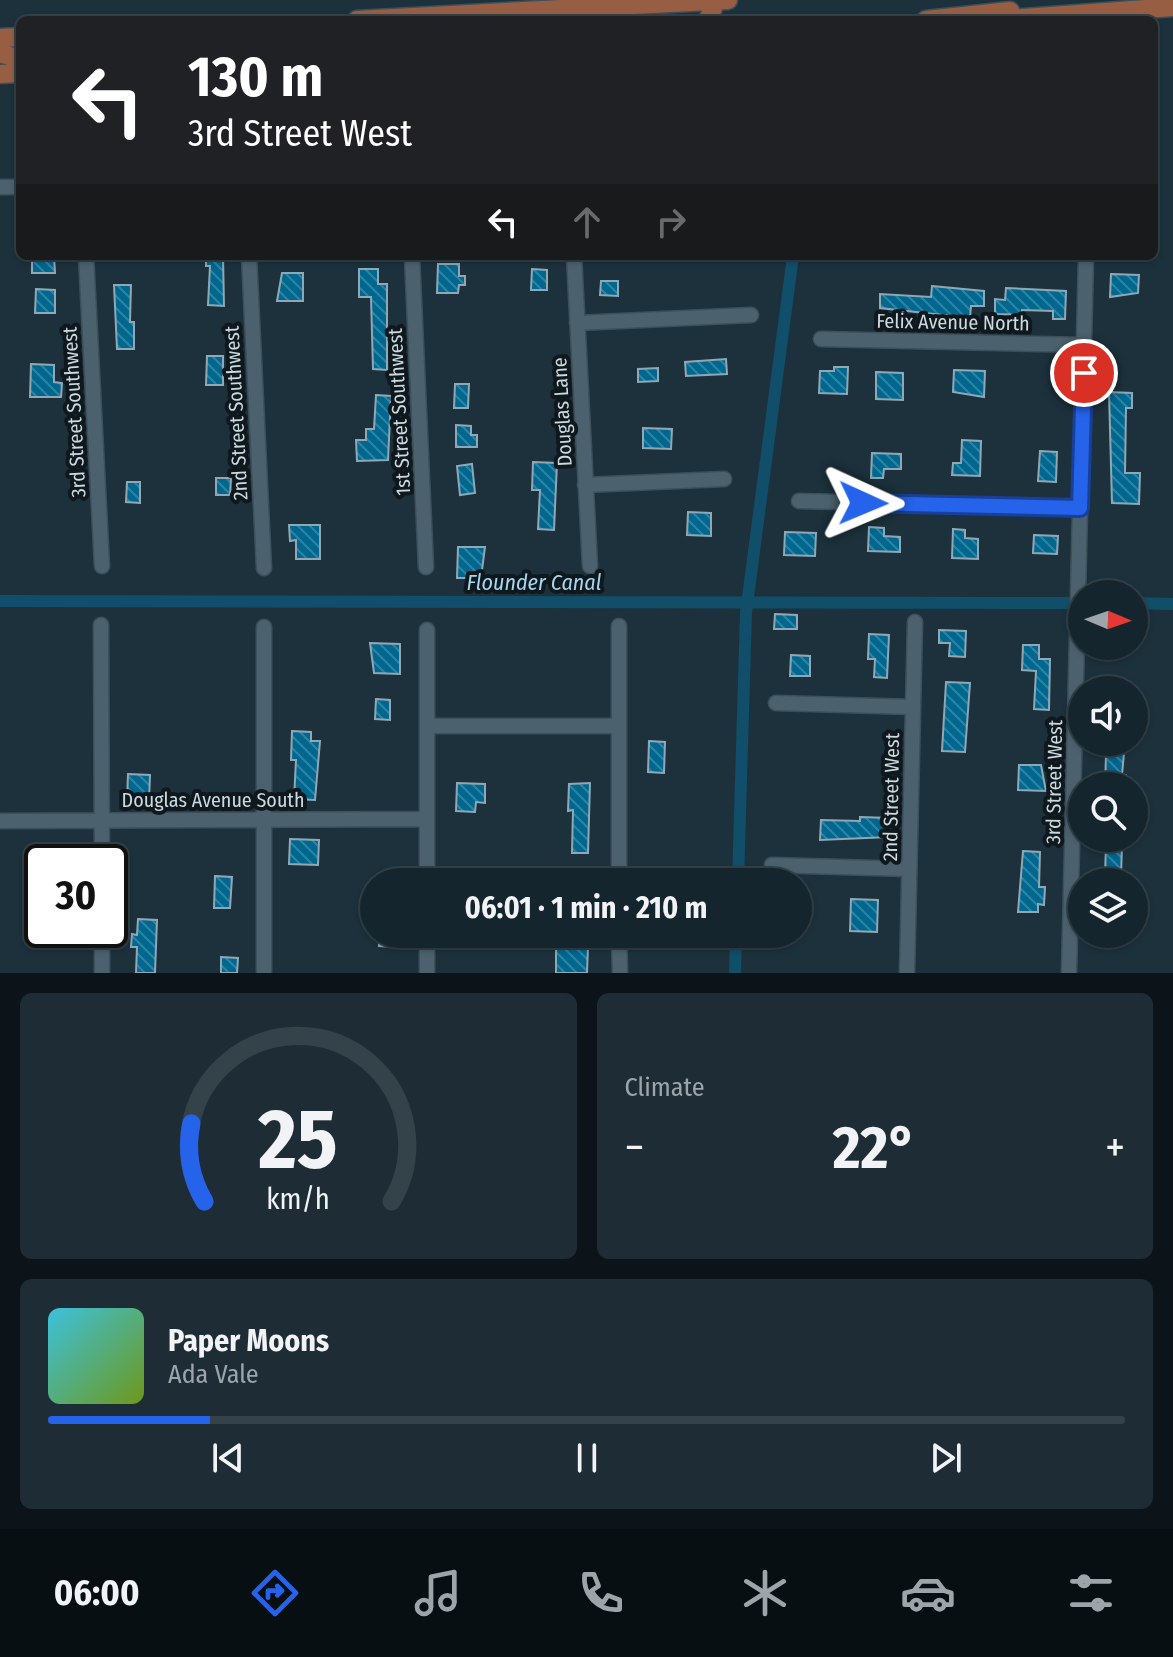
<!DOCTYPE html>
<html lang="en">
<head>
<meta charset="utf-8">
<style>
  :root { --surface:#15252d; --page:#1e2d35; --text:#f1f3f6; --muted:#9da5aa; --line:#344249; --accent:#2563eb }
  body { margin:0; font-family:"Fira Sans Condensed",sans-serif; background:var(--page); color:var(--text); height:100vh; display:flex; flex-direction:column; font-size:30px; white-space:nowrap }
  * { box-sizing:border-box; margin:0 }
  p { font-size:26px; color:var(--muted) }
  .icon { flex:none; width:44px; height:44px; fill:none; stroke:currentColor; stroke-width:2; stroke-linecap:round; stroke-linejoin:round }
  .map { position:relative; height:973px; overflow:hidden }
  .panel { display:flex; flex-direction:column; gap:20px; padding:20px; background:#0c1419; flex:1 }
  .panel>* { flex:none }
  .guide { position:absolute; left:16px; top:16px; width:1142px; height:244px; border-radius:12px; box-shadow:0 2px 6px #0004,0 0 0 2px var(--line); background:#202124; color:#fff; overflow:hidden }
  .needle { width:52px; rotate:92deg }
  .fabs { position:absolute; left:1068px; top:580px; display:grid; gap:16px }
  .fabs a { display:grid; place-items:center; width:80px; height:80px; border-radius:50%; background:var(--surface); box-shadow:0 2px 6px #0004,0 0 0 2px var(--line); font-size:40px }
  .speed { position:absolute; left:24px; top:844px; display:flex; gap:16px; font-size:40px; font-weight:700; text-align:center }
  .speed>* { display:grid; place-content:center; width:104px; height:104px; border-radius:50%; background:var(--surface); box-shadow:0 2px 6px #0004,0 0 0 2px var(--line); line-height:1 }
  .speed .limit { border:4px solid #111; border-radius:12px; background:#fff; color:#111 }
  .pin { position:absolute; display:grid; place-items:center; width:68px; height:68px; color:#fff; margin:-34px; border:4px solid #fff; border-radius:50%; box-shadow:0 2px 8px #0007 }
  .me { position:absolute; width:88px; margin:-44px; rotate:91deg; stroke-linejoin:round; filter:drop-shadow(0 0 6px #0008) }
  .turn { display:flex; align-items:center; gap:28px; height:168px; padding:0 40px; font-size:36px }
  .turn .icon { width:104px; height:104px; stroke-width:2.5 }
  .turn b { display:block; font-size:56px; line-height:68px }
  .lanes { display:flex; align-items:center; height:76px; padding:0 40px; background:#0003; justify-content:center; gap:40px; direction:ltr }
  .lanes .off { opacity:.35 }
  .big { font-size:60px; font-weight:700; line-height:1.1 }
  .panel .tile { flex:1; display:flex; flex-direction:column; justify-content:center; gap:12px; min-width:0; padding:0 28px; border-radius:12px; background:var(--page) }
  .panel .dial { align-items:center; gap:0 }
  .dial svg { height:208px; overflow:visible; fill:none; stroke:var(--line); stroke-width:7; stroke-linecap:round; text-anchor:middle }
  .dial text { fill:var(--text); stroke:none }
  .song { display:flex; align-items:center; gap:24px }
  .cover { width:96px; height:96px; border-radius:12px; background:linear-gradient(135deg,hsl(190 70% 55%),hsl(80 70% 35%)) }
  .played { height:8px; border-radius:4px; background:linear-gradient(90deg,var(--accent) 15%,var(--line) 15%) }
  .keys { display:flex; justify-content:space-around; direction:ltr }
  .heat { display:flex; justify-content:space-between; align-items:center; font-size:44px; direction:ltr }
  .panel .tiles { flex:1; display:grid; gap:20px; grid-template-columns:1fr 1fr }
  .tile:last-child { grid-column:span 2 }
  .trip { position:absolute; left:360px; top:868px; width:452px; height:80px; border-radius:40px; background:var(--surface); box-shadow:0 2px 6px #0004,0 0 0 2px var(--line); font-weight:700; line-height:80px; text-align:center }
  .tabs { display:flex; height:128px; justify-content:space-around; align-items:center; background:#080f12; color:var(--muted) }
  .tabs .icon { width:56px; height:56px }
  .tabs .selected { color:var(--accent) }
  .tabs b { font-size:36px; color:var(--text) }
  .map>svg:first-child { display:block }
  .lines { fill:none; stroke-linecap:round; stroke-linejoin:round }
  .canal { stroke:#104e6a; stroke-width:12 }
  .building { fill:url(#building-back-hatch); stroke:#90a8b6; stroke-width:2 }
  .minor-casing { stroke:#3d4f58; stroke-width:17 }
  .major-casing { stroke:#3d4f58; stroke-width:21 }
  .minor { stroke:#4b626e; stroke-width:14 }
  .major { stroke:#975e43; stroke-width:18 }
  .route-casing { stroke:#184099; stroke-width:20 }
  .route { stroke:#2563eb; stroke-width:14 }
  .labels { text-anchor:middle; stroke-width:8; stroke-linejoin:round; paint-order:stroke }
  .street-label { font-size:20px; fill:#ccd9e0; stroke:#0f181d }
  .water-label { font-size:22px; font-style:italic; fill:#a6d6f1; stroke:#0f181d }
</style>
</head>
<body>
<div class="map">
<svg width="1173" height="973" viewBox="0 0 1173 973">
  <defs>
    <pattern id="building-back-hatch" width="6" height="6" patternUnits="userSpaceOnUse" patternTransform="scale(2)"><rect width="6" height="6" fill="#00678e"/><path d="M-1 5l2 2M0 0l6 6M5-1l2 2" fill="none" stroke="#3083a3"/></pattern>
  </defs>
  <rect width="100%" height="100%" fill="#1c313c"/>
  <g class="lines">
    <path class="canal" d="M0,601L1068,603
      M1134,603L1173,604
      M738,882L746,612L793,256
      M735,973L736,934"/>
  </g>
  <path class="building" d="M32,256H54L55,273H32Z
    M206,256H223L224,306L208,305L210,266H206Z
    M438,264H459V276H465V285H459L458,293H437Z
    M359,269H378V284H387V370L373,369L371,297H359Z
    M532,269L547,270V290H531Z
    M282,273H303V301H277Z
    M1111,274L1139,275L1138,293L1110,297Z
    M601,281H618V296L600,295Z
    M114,285H131L130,322H134V349H117Z
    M932,286L984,291V306H971L970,318L880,308V294L931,297Z
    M1006,288L1066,291L1065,319H1053V311L1022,310V315L995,314V299L1005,300Z
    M36,289L55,290V313H35Z
    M207,356H223V385H206Z
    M726,359L727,374L686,376L685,362Z
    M31,364L54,365V382L62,383L61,397H30Z
    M834,367H848L847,394L819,393L820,371H834Z
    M658,368V381L638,382V369Z
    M954,370L985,371L984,397L953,392Z
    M876,372L903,373V400L876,399Z
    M455,384H469L468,408H454Z
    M1109,392L1132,393V408H1126L1125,473H1140L1139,504L1112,503Z
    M376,395L391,396L388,460L357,461L356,440H366V429H374Z
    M456,425L471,426V435H477V447H456Z
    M643,428L672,429L671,449L643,448Z
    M962,440L981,441L980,476L952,475L953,463H961Z
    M1040,451L1057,452L1056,482L1038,481Z
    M872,453L901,454V469H884L883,478H871Z
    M533,462L557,463L554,530L538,529L540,490H532Z
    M472,464L475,493L460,495L457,466Z
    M216,478H231L230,495H216Z
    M127,482H140V503L126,502Z
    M688,512L711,513V536L687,535Z
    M289,525H320V559H296V540L290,541Z
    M869,527L884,528V536L900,537V552L868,551Z
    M953,529L965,530V538L978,539V559L952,558Z
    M785,532L816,533L815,556L784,555Z
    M1034,535L1058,536L1057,554L1033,553Z
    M458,547H485L481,578H457Z
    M775,614L797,615V629H774Z
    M939,630L966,631L965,657L949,656L950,643H939Z
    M869,634L889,635L887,678L874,677L875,659H868Z
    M370,643L400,644V674L374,673Z
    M1023,645H1039V659H1050L1049,710L1034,709L1036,671L1022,670Z
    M791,655L810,656V676H790Z
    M946,682L970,683L965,752L942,751Z
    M376,699L390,700V720L375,719Z
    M292,731L311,732V741H320L315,800L294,799L296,760H291Z
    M649,741L665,742L664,773L648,772Z
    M1103,742H1125L1122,775H1126V785L1105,786L1106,755L1102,754Z
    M1019,765H1041L1046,791L1018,790Z
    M128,774L150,775L149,801L127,800Z
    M457,783L485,784V803L476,802L475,812L456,811Z
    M590,783L588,853H572L573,810L568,811L569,784Z
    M860,817L890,818L889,837L820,840L821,820L860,821Z
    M290,839L319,840L318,865L289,864Z
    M1106,845H1122L1121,876L1105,875Z
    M1023,851L1040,852L1039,887H1045L1044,905L1038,904V912H1018Z
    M215,876L232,877L230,908H214Z
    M851,899L878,900L877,932L850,931Z
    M138,919L157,920L155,973H136L137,947H131L132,934L137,935Z
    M379,934H394V947L379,946Z
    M556,946L588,947L587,973H556Z
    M221,957L238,958L237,973H221Z"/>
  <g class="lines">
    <defs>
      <path id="minor" d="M0,187H20
        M86,256L102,566
        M249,256L264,568
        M412,256L426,567
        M574,256L590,566
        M577,323L751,315
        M821,339L1084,345
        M585,485L724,479
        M799,501L1080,508
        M101,625L102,862
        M619,626V882
        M264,627V973
        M776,703L913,707
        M427,726H619
        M0,821L427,819
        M772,865L909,869
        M427,882V630
        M427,934V973
        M619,934L620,973
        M102,973V930
        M907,973L915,622
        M1069,973L1086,256"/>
      <path id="major" d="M357,20L728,0
        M708,20L716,1
        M926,20L1010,11
        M996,20L1173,7
        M0,38L20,37
        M0,53L20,59
        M0,74L20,73"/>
    </defs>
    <use href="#minor" class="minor-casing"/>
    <use href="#major" class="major-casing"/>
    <use href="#minor" class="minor"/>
    <use href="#major" class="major"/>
  </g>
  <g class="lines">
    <defs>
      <path id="route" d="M863,503L1080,508L1084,373"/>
    </defs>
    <use href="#route" class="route-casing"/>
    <use href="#route" class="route"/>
  </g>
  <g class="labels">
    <g class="street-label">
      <text transform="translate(953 322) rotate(1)" y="7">Felix Avenue North</text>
      <text transform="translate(74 412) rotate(-93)" y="7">3rd Street Southwest</text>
      <text transform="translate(399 412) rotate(-93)" y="7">1st Street Southwest</text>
      <text transform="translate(562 412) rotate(-93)" y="7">Douglas Lane</text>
      <text transform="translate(236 413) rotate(-93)" y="7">2nd Street Southwest</text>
      <text transform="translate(1054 782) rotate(-89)" y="7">3rd Street West</text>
      <text transform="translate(891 797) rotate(-89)" y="7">2nd Street West</text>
      <text x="213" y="807">Douglas Avenue South</text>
    </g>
    <g class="water-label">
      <text x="534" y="590">Flounder Canal</text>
    </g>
  </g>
</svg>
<div class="fabs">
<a><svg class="needle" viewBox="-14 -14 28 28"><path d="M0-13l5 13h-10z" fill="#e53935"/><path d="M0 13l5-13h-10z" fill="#9da5aa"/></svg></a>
<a><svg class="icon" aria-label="sound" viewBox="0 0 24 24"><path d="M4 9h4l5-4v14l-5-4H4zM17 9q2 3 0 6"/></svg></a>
<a><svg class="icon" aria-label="search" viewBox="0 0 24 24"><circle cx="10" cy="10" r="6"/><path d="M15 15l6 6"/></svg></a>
<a><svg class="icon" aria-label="layers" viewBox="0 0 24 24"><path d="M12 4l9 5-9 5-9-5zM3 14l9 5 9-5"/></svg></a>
</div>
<div class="speed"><div class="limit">30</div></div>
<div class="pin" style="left:1084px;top:373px;background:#d93025"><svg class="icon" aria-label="arrive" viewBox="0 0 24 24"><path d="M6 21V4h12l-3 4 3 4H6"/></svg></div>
<svg class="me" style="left:863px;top:503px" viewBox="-20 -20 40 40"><path d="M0-17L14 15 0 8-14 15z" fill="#2563eb" stroke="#fff" stroke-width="4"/></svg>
<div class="trip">06:01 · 1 min · 210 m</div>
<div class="guide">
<div class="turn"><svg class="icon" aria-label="left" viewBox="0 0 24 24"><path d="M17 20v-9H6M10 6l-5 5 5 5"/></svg><div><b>130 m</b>3rd Street West</div></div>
<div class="lanes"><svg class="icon" aria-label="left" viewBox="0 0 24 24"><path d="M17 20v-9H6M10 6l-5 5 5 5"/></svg><svg class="icon off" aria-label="ahead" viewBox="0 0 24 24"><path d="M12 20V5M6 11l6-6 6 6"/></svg><svg class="icon off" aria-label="right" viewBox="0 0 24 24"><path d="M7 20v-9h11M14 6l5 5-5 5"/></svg></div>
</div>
</div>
<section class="panel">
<div class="tiles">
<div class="tile dial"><svg viewBox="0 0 100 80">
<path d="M14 69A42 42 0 1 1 86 69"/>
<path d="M14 69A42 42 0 0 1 9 39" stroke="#2563eb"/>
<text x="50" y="56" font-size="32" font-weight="700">25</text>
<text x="50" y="72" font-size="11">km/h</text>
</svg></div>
<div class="tile"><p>Climate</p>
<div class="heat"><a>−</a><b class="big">22°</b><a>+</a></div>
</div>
<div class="tile">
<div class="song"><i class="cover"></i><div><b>Paper Moons</b><p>Ada Vale</p></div></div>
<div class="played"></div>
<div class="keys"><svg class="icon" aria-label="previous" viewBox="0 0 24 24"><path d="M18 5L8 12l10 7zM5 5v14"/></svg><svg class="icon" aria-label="pause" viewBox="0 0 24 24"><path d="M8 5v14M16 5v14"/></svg><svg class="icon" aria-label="next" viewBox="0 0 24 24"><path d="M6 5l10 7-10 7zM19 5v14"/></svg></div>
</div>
</div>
</section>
<nav class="tabs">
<b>06:00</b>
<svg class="icon selected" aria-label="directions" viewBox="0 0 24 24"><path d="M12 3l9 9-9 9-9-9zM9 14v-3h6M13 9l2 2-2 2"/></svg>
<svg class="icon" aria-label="music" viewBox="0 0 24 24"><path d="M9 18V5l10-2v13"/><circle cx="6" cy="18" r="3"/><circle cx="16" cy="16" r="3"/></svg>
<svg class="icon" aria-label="phone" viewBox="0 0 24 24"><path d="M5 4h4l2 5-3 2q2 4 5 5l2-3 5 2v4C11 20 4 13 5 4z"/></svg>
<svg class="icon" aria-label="climate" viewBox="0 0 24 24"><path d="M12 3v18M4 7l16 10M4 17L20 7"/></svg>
<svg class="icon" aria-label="car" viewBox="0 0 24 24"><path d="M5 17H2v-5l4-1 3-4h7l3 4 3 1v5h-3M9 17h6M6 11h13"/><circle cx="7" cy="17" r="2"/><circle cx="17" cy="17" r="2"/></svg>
<svg class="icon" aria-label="filters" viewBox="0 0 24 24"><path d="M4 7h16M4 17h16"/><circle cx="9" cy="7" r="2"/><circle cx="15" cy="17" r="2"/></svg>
</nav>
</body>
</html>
